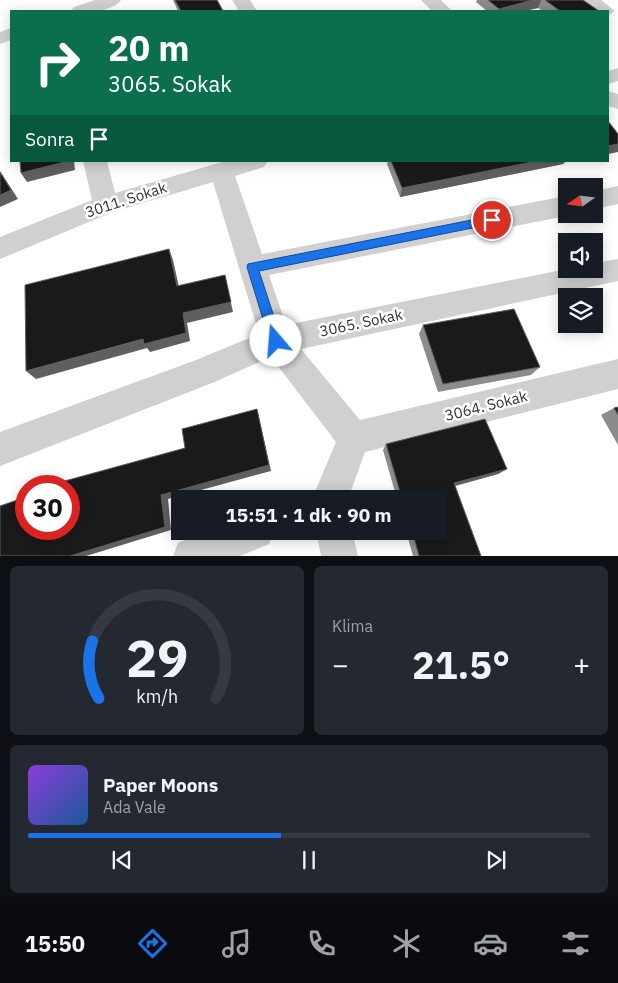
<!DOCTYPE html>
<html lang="tr">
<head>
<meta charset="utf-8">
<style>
  :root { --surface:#171b24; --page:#242831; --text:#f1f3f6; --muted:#9ea1a6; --line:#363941; --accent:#1a73e8 }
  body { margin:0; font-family:"IBM Plex Sans",sans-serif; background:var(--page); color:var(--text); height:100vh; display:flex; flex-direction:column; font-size:19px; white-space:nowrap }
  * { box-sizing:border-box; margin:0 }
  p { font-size:16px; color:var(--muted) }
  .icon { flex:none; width:28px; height:28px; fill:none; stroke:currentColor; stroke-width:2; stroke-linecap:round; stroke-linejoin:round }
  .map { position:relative; height:556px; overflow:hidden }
  .sheet { display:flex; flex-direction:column; gap:10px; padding:10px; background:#0d0f14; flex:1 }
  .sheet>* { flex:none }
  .top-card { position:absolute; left:10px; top:10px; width:599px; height:152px; border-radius:0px; box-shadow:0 2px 12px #0003; background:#0b6e4f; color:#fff; overflow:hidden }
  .needle { width:32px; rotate:256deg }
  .buttons { position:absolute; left:558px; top:178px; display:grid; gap:10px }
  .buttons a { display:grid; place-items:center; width:45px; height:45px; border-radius:0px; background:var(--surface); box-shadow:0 2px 12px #0003; font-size:25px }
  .speed { position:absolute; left:15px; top:475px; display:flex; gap:10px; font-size:25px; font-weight:700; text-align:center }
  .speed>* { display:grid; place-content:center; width:65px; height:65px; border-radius:50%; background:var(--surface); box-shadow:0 2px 12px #0003; line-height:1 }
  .speed .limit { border:8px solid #d22; background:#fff; color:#111 }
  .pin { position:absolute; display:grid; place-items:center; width:42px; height:42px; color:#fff; margin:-21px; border:2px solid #fff; border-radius:50%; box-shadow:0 1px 5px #0007 }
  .me { position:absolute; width:55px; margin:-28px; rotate:342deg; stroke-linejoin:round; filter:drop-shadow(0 0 4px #0008) }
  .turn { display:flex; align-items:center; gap:18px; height:105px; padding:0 15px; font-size:22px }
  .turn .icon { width:65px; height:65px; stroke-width:2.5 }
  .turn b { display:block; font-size:35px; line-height:42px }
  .then { display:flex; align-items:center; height:48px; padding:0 15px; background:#0003; gap:10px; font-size:19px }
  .big { font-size:38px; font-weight:700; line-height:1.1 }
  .sheet .tile { flex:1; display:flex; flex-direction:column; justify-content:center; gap:8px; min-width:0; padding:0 18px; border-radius:8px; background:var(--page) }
  .sheet .dial { align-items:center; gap:0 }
  .dial svg { height:130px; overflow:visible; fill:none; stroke:var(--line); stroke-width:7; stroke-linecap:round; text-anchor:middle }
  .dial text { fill:var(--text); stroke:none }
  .song { display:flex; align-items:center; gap:15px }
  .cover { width:60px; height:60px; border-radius:8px; background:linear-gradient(135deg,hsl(270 70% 55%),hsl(210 70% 35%)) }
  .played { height:5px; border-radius:2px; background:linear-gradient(90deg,var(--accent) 45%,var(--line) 45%) }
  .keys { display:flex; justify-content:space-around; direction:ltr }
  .heat { display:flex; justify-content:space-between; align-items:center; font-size:28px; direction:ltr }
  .sheet .tiles { flex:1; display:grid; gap:10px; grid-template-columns:1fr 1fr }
  .tile:last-child { grid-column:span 2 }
  .trip { position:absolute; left:171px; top:490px; width:275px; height:50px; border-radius:0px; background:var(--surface); box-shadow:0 2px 12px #0003; font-weight:700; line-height:50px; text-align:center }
  .tabs { display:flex; height:80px; justify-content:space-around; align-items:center; background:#090b0e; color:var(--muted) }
  .tabs .icon { width:35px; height:35px }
  .tabs .current { color:var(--accent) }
  .tabs b { font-size:22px; color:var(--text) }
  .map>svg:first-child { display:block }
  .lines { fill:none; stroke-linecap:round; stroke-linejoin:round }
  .minor { fill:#d0d0d0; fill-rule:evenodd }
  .wall { fill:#8c8c8c }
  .shaded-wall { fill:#5f5f5f }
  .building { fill:#1a1a1a; stroke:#5f5f5f }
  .route { fill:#1a73e8; stroke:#114b97 }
  .labels { text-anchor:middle; stroke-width:5; stroke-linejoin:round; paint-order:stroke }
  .street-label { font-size:15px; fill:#333; stroke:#fff }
</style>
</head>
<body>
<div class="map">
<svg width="618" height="556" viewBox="0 0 618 556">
  <rect width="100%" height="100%" fill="#fff"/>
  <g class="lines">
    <path class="minor" d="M95,0H121C112,13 85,12 71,11L74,7Z
      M232,0H250L257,11H239Z
      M421,0H441L452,11H432Z
      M580,0H601L615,11L608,16V11H594Z
      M11,28V40L0,44V32Z
      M618,68V81L608,84V71Z
      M608,91L618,94V109L608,106Z
      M83,161H107L115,193L226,161H268L264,167L235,176L262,254L566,196V214H572L566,216L269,275L286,325L567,269H594V263L618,259V281L301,349L360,420L618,359V389L365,452L348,499H312L336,442L271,357L212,383L0,466V432L196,360L259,334L213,182L113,212L0,259V237L92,200Z
      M618,186V204L594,209V191Z
      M207,531H274L269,544L240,556H173L178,543Z
      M316,531H352L358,556H321Z"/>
  </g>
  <path class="wall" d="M173,0H217L223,11H178Z
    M477,0H583L599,11H543L538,8L524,11H487L476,2Z
    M388,161H569L565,162L563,164L400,197L387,164Z
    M423,325L540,367L531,375L438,392L419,334Z
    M618,407V445L601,415L614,408Z
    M386,444L507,469L498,474L455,486L481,556H413L406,531H438V499H397L383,450Z"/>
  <path class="shaded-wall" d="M533,0H541L538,8L524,11H498L499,9Z
    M618,144V152L608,154V146Z
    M69,161H74L75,170L27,182L21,173Z
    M537,161H569L565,162L563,164L400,197L402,188Z
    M0,171L18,199L0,207Z
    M169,249L173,260L181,296L177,286Z
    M225,275L233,312L187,323L190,341L150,352L147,348L36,379L26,371L143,339L183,313Z
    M257,409L271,471L168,499L171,530L86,556H70L161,495Z
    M507,469L498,474L447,488L454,483Z"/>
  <path class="building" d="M175,0H217L223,11H181Z
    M488,0H533L499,9Z
    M545,0H583L599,11H560Z
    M608,121L618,134V144L608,146Z
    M20,161H69L21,173Z
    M391,161H537L402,188Z
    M0,172L11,190L0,195Z
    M169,249L177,286L225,275L231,302L183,313L186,333L144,344L143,339L26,371L25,285Z
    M514,309L540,367L443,384L423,325Z
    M618,407V415L614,408Z
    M257,409L269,465L161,495L165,527L70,556H0V506L26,497V529H69V486H59L61,485V482L185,448L182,429Z
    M485,419L507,469L454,483L481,556H419L412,531H438V499H402L386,444Z"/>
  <path class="route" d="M492,216L498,220L492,224L259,271L282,341L280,345H271L247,267L248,264Z"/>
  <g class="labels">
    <g class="street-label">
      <text transform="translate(126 200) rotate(-18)" y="5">3011. Sokak</text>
      <text transform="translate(361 323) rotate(-12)" y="5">3065. Sokak</text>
      <text transform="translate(486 406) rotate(-14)" y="5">3064. Sokak</text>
    </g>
  </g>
</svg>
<div class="buttons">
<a><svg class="needle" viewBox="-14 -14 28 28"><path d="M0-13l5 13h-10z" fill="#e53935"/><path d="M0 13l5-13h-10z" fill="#9ea1a6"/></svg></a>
<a><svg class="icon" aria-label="sound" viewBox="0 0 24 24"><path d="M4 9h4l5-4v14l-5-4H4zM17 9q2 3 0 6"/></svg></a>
<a><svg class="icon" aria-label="layers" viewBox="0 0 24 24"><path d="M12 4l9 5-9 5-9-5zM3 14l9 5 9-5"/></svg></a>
</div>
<div class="speed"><div class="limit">30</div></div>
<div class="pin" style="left:492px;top:220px;background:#d93025"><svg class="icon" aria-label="arrive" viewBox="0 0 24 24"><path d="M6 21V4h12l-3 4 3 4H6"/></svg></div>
<svg class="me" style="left:276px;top:341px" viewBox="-20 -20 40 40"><circle r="19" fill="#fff"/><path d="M0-13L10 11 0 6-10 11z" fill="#1a73e8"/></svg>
<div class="trip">15:51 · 1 dk · 90 m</div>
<div class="top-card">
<div class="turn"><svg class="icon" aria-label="right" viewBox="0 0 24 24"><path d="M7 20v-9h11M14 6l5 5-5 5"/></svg><div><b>20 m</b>3065. Sokak</div></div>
<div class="then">Sonra<svg class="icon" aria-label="arrive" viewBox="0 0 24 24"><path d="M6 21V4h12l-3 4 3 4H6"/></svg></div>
</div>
</div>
<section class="sheet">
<div class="tiles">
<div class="tile dial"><svg viewBox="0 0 100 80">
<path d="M14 69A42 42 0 1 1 86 69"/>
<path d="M14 69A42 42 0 0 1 10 34" stroke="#1a73e8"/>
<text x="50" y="56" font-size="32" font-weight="700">29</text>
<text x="50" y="72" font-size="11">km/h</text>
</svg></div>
<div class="tile"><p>Klima</p>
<div class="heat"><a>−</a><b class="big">21.5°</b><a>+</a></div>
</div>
<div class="tile">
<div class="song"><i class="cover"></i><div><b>Paper Moons</b><p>Ada Vale</p></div></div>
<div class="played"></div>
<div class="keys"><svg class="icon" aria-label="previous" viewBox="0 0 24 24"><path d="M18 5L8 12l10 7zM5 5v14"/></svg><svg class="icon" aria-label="pause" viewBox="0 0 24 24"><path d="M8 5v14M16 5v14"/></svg><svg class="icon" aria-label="next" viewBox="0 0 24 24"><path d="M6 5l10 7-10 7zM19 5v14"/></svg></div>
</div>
</div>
</section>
<nav class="tabs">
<b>15:50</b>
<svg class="icon current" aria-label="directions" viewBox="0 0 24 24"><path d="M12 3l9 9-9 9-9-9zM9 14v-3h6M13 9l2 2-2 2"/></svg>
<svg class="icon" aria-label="music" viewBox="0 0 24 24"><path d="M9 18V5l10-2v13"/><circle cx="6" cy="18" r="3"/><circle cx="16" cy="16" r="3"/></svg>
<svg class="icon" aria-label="phone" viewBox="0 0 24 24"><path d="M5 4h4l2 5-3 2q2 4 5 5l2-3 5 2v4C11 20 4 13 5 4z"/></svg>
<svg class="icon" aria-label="climate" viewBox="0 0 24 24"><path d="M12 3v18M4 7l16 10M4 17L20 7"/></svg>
<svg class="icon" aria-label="car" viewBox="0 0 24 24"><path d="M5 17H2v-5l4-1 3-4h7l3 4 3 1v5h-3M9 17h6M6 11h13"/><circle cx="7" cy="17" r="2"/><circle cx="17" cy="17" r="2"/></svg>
<svg class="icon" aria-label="filters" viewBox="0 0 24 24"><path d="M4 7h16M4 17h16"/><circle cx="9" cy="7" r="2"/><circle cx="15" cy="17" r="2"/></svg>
</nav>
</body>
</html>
